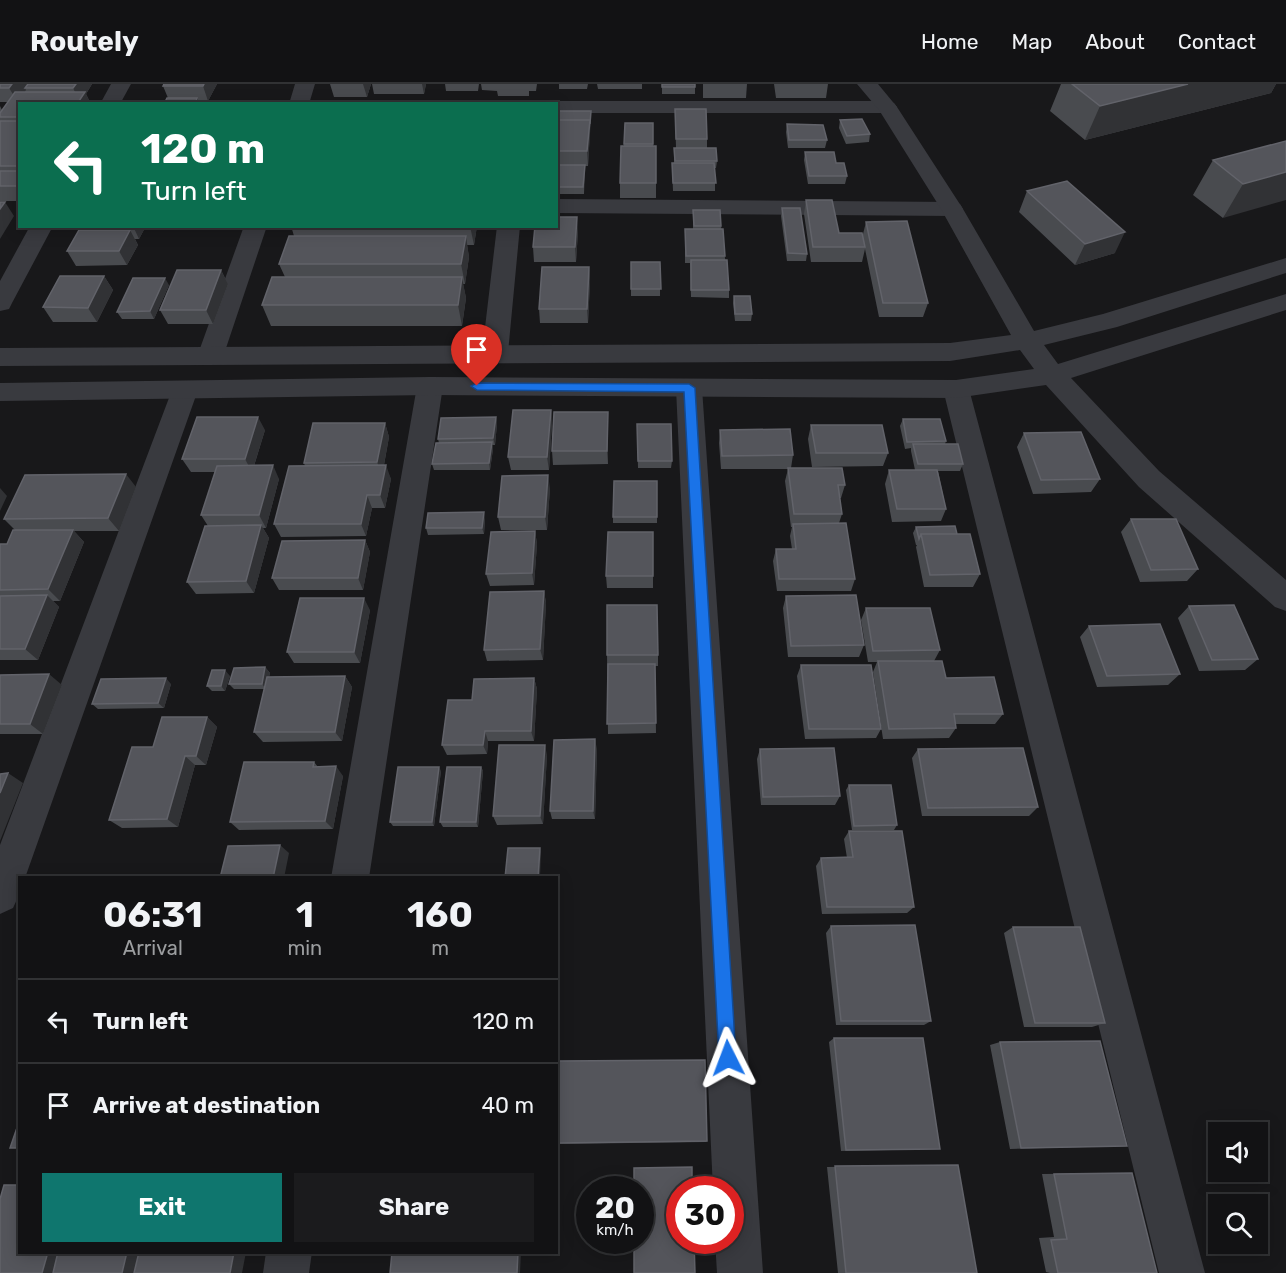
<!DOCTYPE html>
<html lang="en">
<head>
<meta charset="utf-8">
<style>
  body { margin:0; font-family:Rubik,sans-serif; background:#1b1b1d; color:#f1f3f6; height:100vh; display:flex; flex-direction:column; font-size:22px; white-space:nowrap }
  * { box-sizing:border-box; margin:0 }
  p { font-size:20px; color:#9c9ea0 }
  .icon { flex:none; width:33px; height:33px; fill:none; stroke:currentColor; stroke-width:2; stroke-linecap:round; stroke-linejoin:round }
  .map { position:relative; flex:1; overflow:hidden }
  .panel { position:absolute; left:18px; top:792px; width:540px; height:378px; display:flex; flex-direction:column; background:#121214; border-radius:0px; box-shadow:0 3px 15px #0003,0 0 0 2px #313234 }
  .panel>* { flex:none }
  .guide { position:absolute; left:18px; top:18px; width:540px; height:126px; border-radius:0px; box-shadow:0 3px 15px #0003,0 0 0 2px #313234; background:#0b6e4f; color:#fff; overflow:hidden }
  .tools { position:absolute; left:1208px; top:1038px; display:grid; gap:12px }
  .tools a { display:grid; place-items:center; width:60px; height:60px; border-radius:0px; background:#121214; box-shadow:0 3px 15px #0003,0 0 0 2px #313234; font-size:30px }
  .speed { position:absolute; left:576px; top:1092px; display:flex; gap:12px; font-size:30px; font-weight:700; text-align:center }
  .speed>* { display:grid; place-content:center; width:78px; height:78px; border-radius:50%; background:#121214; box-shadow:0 3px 15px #0003,0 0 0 2px #313234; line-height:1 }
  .speed small { font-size:15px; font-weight:400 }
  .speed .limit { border:9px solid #d22; background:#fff; color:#111 }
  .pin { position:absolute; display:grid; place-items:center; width:51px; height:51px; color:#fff; margin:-62px -26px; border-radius:50% 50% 50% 0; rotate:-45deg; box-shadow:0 0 6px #0007 }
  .pin .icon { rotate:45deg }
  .me { position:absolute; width:66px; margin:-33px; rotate:357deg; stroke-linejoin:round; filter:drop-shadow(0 0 4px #0008) }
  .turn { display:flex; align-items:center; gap:21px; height:126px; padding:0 24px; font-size:27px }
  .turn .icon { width:78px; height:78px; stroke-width:2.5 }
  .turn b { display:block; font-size:42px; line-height:51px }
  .eta { display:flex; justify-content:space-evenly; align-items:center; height:102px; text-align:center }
  .eta b { font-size:36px; font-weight:700; line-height:42px }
  .cta { display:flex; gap:12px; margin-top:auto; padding:12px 24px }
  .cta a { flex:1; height:69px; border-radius:0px; background:#0f766e; color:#fff; font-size:24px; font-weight:700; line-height:69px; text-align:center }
  .cta a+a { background:#1b1b1d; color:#f1f3f6 }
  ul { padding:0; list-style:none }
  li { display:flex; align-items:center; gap:18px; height:84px; padding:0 24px; border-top:2px solid #313234 }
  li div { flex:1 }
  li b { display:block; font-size:22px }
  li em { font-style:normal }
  header { display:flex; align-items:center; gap:36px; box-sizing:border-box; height:84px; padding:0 30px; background:#121214; border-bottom:2px solid #313234 }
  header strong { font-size:28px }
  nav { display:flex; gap:33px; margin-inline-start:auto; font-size:21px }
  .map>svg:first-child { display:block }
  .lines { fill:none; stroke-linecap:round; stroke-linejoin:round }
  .minor { fill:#393a3f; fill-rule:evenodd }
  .tertiary { fill:#393a3f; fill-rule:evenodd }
  .wall { fill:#494b4f }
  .shaded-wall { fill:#313235 }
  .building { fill:#54555b; stroke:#62636a; stroke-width:1.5 }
  .route { fill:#1a73e8; stroke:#114b97; stroke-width:1.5 }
</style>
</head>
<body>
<header>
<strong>Routely</strong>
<nav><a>Home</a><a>Map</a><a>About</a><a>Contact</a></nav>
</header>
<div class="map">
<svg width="1286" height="1189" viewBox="0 0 1286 1189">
  <rect width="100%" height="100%" fill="#18181a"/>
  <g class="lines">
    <!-- minor -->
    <path class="minor" d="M111,0H131L120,20H100Z
      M295,0H315L309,20H289Z
      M556,17H887L894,19L897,23L894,27L887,29H556V20H548Z
      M556,115L952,118L960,120L963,125L960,130L952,132L556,129Z
      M30,142H53L12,219L9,225L0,227V197Z
      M244,142H267L224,270L220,276L211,279L202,276L198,270Z
      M497,142H520L508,269L504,275L495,278L486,275L482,269Z
      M430,293L439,295L443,302L369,794H331L417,302L421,295Z
      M689,295L698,297L702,304L763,1189H717L715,1156H730V1106H713L676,304L680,297Z
      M956,296L965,298L969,305L1205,1189H1159L943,305L947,298Z
      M185,297L194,299L198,306L25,794H20V809L13,824L0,830V761L172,306L176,299Z
      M266,1168H312L309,1189H263Z"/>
    <!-- tertiary -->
    <path class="tertiary" d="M857,0H878L897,23L963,125L1034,247L1103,230L1286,174V189L1117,243L1044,261L1058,280L1286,210V226L1071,294L1159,387L1286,496V527L1275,523L1139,403L1046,301L956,314L430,311L0,317V299L430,293L956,296L1034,285L1020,266L950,277L0,282V264L950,259L1011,251L941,125L879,26Z"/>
  </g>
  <!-- wall -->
  <path class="wall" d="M0,0H92L86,10L91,20H20V117H0V22L2,26L8,18H0Z
    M217,0L208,17H199L200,20H164L168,14L163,2Z
    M330,0H371L367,13H334Z
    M372,0H426L424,10H374Z
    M445,0H479L478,7H446Z
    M481,0H537L536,7H529V12H498L497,7L482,6Z
    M559,0H588L587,5H559Z
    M597,0H642V5H598Z
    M662,0H695V10H662Z
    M703,0H747L746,14H703Z
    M774,0H828L826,14H776Z
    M1061,0H1276L1271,9L1085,56L1050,27Z
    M675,25L707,55V64L717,77L716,84H715V107H673L672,79H674V64H676Z
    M591,27L588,82H585L584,110H556V36Z
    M840,36L870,50L869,58L846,60L839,44Z
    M625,39H653V62H656V114H620V99L624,62Z
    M787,40L827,56L825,64H788L786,48Z
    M1286,57L1223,134L1193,111L1213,76Z
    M805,68L836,79L847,92L845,100H808L804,76Z
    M1027,107L1115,169L1075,181L1019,128Z
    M806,116L839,149L863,150L866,138L928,219L923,233H879L865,165L862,178H811L804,130Z
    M782,124L807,170L806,177H787L781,132Z
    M693,126L721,142L729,206V214L691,213L690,179H685V145H693Z
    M86,142H146L139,155H135L138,161L127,181L76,182L67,167L88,146Z
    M291,142H477L474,161H467L469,173L465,200H463L466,214L462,242H271L262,221L285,193L279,180L294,152Z
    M578,147L576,178H534L533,163Z
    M631,178H660V212H631Z
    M589,183L590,197L588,239H540L539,225Z
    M221,186L228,200L213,240H168L160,226Z
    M104,192L113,206L97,238H53L43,223Z
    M169,201L154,235H122L117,228Z
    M734,212L752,230L751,237H735L733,219Z
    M551,326L552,339L549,386H511L508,373Z
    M496,333L497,340L495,361H492L493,365L490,386H434L432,380L439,359L438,355Z
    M903,335L946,357L945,360L963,380L960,387H938L946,425L941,437L892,438L885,400L889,386H915L911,367V364L905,365L900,342Z
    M385,339L389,353L384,381L391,395L385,424H372L366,452L281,453L274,440L305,382L304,379Z
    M637,340L672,377L671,384H638Z
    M608,341V380L553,381L552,367Z
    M811,341L888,369L883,382L812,383L808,355Z
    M265,346L254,382L279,395L266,444H263L269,454L254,509L196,510L187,498L208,442L201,431L215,388H191L182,375Z
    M720,346L793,371L791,384L845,401L841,414H840L842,430L839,439L855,495L851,507H777L773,477L776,465H792L790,452L792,443H791L785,397L788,385H721L719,359Z
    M1024,349L1100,395L1091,408L1033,410L1017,363Z
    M657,397V439H613V433Z
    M136,403L119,447H74L84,458L60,517H53L59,523L38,576H0V460H7L15,446L4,435Z
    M550,404L547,446H501L498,433Z
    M485,435L484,450L428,451L426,444Z
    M1131,435L1198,485L1187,497L1140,498L1121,448Z
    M916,443L957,450L980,490L973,503H924L916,463L917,461H916L913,449Z
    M535,447L537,460L534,501L490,502L486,490Z
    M653,448V504H607L606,492Z
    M365,456L370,468L363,506H279L272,494Z
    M544,507L546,519L543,576L487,577L484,566Z
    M786,512L864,561L859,573H788L783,524Z
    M1189,522L1258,575L1245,586L1199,587L1178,534Z
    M866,524L940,566L934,577L946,594L1003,630L995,640H955L956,644L949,654L883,655L873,588L877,578H868L861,536Z
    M370,526L360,579H294L287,568Z
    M1089,542L1180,590L1168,601L1097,603L1080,553Z
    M607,571H658V582H655L656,649L608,650Z
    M801,581L881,645L876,654L805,655L797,592Z
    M265,583L270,589L269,593L345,592L352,603L342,657L263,658L254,648L264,605H234L229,600Z
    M0,591L62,601L43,650H0Z
    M230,592L225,607H212L207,602Z
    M534,594L537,605L534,657H488L487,670L447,671L442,661L472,616Z
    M171,600L164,624L98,625L92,620Z
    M207,633L217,643L206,681H195L178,743L122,744L109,736L153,663Z
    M597,665L595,735H552L550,727Z
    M760,665L840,712L835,721H761L757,675Z
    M918,665L1038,723L1029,732H922L912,674Z
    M547,671L543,740L497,741L493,732Z
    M314,678L318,683L343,692L333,745L239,746L230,738Z
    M481,683L483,687L478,743H443L440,738Z
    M441,687L434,742H393L390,738Z
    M849,701L897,741L894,746H852L846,706Z
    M849,747L914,823L907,829L822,830L816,782L821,774H847L844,755Z
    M831,842L931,937L924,941H836L826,849Z
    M1013,843L1105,939L1092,943H1024L1004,849Z
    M834,954L940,1065L841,1067L829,958Z
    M1000,958L1127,1062L1010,1065L990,961Z
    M556,977L707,1057L706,1058L556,1060Z
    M958,1081L977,1189H838L827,1083Z
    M1132,1089L1157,1189H1050L1046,1188L1039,1154L1054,1153L1042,1090Z"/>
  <!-- shaded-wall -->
  <path class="shaded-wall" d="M12,0H30L25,4L26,6L18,18L9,4Z
    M76,0H92L86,10L91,20H77L79,16L73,4Z
    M204,0H217L208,17L203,2Z
    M363,0H371L367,13Z
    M422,0H426L424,10Z
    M1188,0H1276L1271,9L1085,56L1100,22Z
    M197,14L200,20H195Z
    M591,27V34L588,82L587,67Z
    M1286,88V116L1223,134L1243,100Z
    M5,118L14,132L0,155V125Z
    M577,133L578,147L576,178L575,163Z
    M133,142H146L139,155Z
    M470,142H477L474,161Z
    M130,146L138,161L127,181L119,167Z
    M1125,148L1115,169L1075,181L1085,160Z
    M466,152L469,173L465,200L461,180Z
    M589,183L590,197L588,239L587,225Z
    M221,186L228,200L213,240L206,226Z
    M104,192L113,206L97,238L88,224Z
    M462,193L466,214L462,242L458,221Z
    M165,194L169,201L154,235L150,227Z
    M551,326L552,339L549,386L547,373Z
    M608,328V380L607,367Z
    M258,333L265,346L252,388L245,375Z
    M496,333L497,340L495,361L493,354Z
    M385,339L389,353L382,391L377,378Z
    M492,358L493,365L490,386L489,379Z
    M273,381L279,395L266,444L259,431Z
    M386,381L391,395L385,424L380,411Z
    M126,390L136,403L119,447L108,434Z
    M548,391L550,404L547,446L545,433Z
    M0,404L7,412L0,427Z
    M367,411L372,424L366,452L361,440Z
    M484,428L485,435L484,450L482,444Z
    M261,441L269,454L254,509L246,497Z
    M73,446L84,458L60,517L48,505Z
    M535,447L537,460L534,501L532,489Z
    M365,456L370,468L363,506L358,494Z
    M544,507L546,519L543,576L540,565Z
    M47,511L59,523L38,576L25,565Z
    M364,514L370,526L360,579L354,568Z
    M265,583L270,589L266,605L262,600Z
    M225,586L230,592L225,607L221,602Z
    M49,590L62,601L43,650L30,640Z
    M345,592L352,603L342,657L335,648Z
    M166,594L171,600L164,624L158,619Z
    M534,594L537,605L534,657L531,647Z
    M207,633L217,643L206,681L196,672Z
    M485,647L488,657L487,670L483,661Z
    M595,655L597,665L595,735L593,727Z
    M545,661L547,671L543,740L540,732Z
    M185,672L195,681L178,743L167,735Z
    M336,682L343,692L333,745L325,737Z
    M439,683L441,687L434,742L432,738Z
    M481,683L483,687L478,743L476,738Z
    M8,689L23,699L0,757V709Z
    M280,761L289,769L284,794H273Z
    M540,764L541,768L540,794H538Z
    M48,1168H65L60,1189H42Z
    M127,1168H142L137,1189H122Z
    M234,1168H246L242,1189H230Z
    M518,1168H521L520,1189H517Z"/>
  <!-- building -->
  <path class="building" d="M0,0H12L9,4H0Z
    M28,0H76L73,4H25Z
    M164,0H204L203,2H163Z
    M662,0H695V3H662Z
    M1072,0H1188L1100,22Z
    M15,8H85L77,20H20V33H0V29Z
    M167,14H197L195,20H164Z
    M233,17H264L263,20H232Z
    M675,25H706L707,55H676Z
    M558,27H591L590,40V36H557Z
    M862,35L870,50L847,52L840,36Z
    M556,36H590L587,67H556Z
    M0,37H20V82H0Z
    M625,39H653V60H624Z
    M787,40L823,41L827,56H789Z
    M1286,57V88L1243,100L1213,76Z
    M621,62H656V99H620Z
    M674,64H716L717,77H675Z
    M805,68H834L836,79H844L847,92H809Z
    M672,79H714L716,99H673Z
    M556,81H585L583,103H556Z
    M0,87H20V102H0Z
    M1067,97L1125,148L1085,160L1027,107Z
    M806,116H832L839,149H862L865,163H813Z
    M0,118H5L0,125Z
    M782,124H800L807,170L788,169Z
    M693,126H720L721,142H694Z
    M556,133H577L575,163H533L535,142H556Z
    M907,137L928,219H883L866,138Z
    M685,145H723L725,172H686Z
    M79,146H130L119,167H67Z
    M289,152H466L461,180H279Z
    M691,176H727L729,206H691Z
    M631,178H660L661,205H631Z
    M542,183H589L587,225H539Z
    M177,186H221L206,226H160Z
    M60,192H104L88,224L43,223Z
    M272,193H462L458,221H262Z
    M133,194H165L150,227L117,228Z
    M734,212H750L752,230H735Z
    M513,326H551L547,373H508Z
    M554,328H608L607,367H552Z
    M197,333H258L245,375H182Z
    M496,333L493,354L438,355L441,334Z
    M903,335H940L946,357L907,358Z
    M313,339H385L377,378L304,379Z
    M637,340H671L672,377H638Z
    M811,341H882L888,369H816Z
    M790,345L793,371L722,372L720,346Z
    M1081,348L1100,395L1041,396L1024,349Z
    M492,358L489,379L432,380L436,359Z
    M913,360H958L963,380H918Z
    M273,381L259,431H201L217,382Z
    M386,381L380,411H367L361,440H274L289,382Z
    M788,384H842L845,401H838L842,430H794Z
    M889,386H937L946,425H897Z
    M126,390L108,434L4,435L25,391Z
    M548,391L545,433H498L502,392Z
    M614,397H657V433H613Z
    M484,428L482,444H426L428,429Z
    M1131,435H1176L1198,485L1151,486Z
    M846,439L855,495H779L776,465H796L793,440Z
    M261,441L246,497L187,498L205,442Z
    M955,442L957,450H921L919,455L916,443Z
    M13,446H73L48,505L0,506V460H7Z
    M535,447L532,489L486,490L491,448Z
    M608,448H653V492H606Z
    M921,450H970L980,490L930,491Z
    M365,456L358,494H272L282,457Z
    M544,507L540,565L484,566L490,508Z
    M47,511L25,565H0V512Z
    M856,511L864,561L791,562L786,512Z
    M300,514H364L354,568H287Z
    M607,521H657L658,571H607Z
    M1234,521L1258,575L1212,576L1189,522Z
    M866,524H930L940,566L873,567Z
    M1160,540L1180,590L1107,592L1089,542Z
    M878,577H942L946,594L994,593L1003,630H954L956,644L889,645Z
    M608,580H655L656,639L607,640Z
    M801,581H871L881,645H809Z
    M265,583L262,600H229L234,584Z
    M212,586H225L221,602H207Z
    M49,590L30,640H0V591Z
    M345,592L335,648H254L267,593Z
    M166,594L158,619L92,620L101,595Z
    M534,594L531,647H485L483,661H442L448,616H472L474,595Z
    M162,633H207L196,672H185L167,735L109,736L132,663H153Z
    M595,655L593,727H550L554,656Z
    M499,661H545L540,732H493Z
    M834,664L840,712L763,713L760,665Z
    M1023,664L1038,723L928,724L918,665Z
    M244,678H314L313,683L336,682L325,737L230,738Z
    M398,683H439L432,738H390Z
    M447,683H481L476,738H440Z
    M8,689L0,709V690Z
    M849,701H891L897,741L854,742Z
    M849,747H902L914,823H827L821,774L853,773Z
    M280,761L273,794H220L228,762Z
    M508,764H540L538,794H505Z
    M915,841L931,937H841L831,842Z
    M1013,843H1080L1105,939H1035Z
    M834,954H923L940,1065L846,1066Z
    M1100,957L1127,1062L1021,1064L1000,958Z
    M705,976L707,1057L556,1059V977Z
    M20,1035V1064H10Z
    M958,1081L977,1189H846L835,1082Z
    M692,1083V1106H680V1156H694L695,1189H634V1156H640V1106H634V1084Z
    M1132,1089L1157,1189H1058L1051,1156L1067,1155L1054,1090Z
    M4,1101H20V1168H48L42,1189H0V1115Z
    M58,1168H127L122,1189H53Z
    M139,1168H234L230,1189H134Z
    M392,1168H518L517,1189H390Z"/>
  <!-- route -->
  <path class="route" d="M477,299L689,300L695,304L736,974L734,980L728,982L722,980L719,974L684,308L477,306L471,302Z"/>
</svg>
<div class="tools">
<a><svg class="icon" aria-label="sound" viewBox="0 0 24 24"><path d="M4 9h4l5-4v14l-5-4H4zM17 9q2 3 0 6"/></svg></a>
<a><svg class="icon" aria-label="search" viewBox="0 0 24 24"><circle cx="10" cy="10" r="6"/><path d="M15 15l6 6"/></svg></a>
</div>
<div class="speed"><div>20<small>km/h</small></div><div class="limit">30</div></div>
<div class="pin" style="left:477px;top:302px;background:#d93025"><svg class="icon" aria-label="arrive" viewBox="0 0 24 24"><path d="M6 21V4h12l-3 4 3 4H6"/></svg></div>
<svg class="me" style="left:728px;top:974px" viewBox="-20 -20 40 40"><path d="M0-17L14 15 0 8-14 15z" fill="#1a73e8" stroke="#fff" stroke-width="4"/></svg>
<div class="guide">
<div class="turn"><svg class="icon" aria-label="left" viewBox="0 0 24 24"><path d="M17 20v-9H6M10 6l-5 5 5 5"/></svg><div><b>120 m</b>Turn left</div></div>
</div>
<section class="panel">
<div class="eta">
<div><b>06:31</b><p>Arrival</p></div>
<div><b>1</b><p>min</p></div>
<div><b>160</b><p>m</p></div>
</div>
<ul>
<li><svg class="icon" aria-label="left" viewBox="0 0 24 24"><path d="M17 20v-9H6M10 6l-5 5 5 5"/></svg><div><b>Turn left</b></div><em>120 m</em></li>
<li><svg class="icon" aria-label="arrive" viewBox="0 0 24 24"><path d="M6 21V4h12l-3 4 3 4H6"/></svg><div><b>Arrive at destination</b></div><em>40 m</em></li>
</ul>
<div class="cta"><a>Exit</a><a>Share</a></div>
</section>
</div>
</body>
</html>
